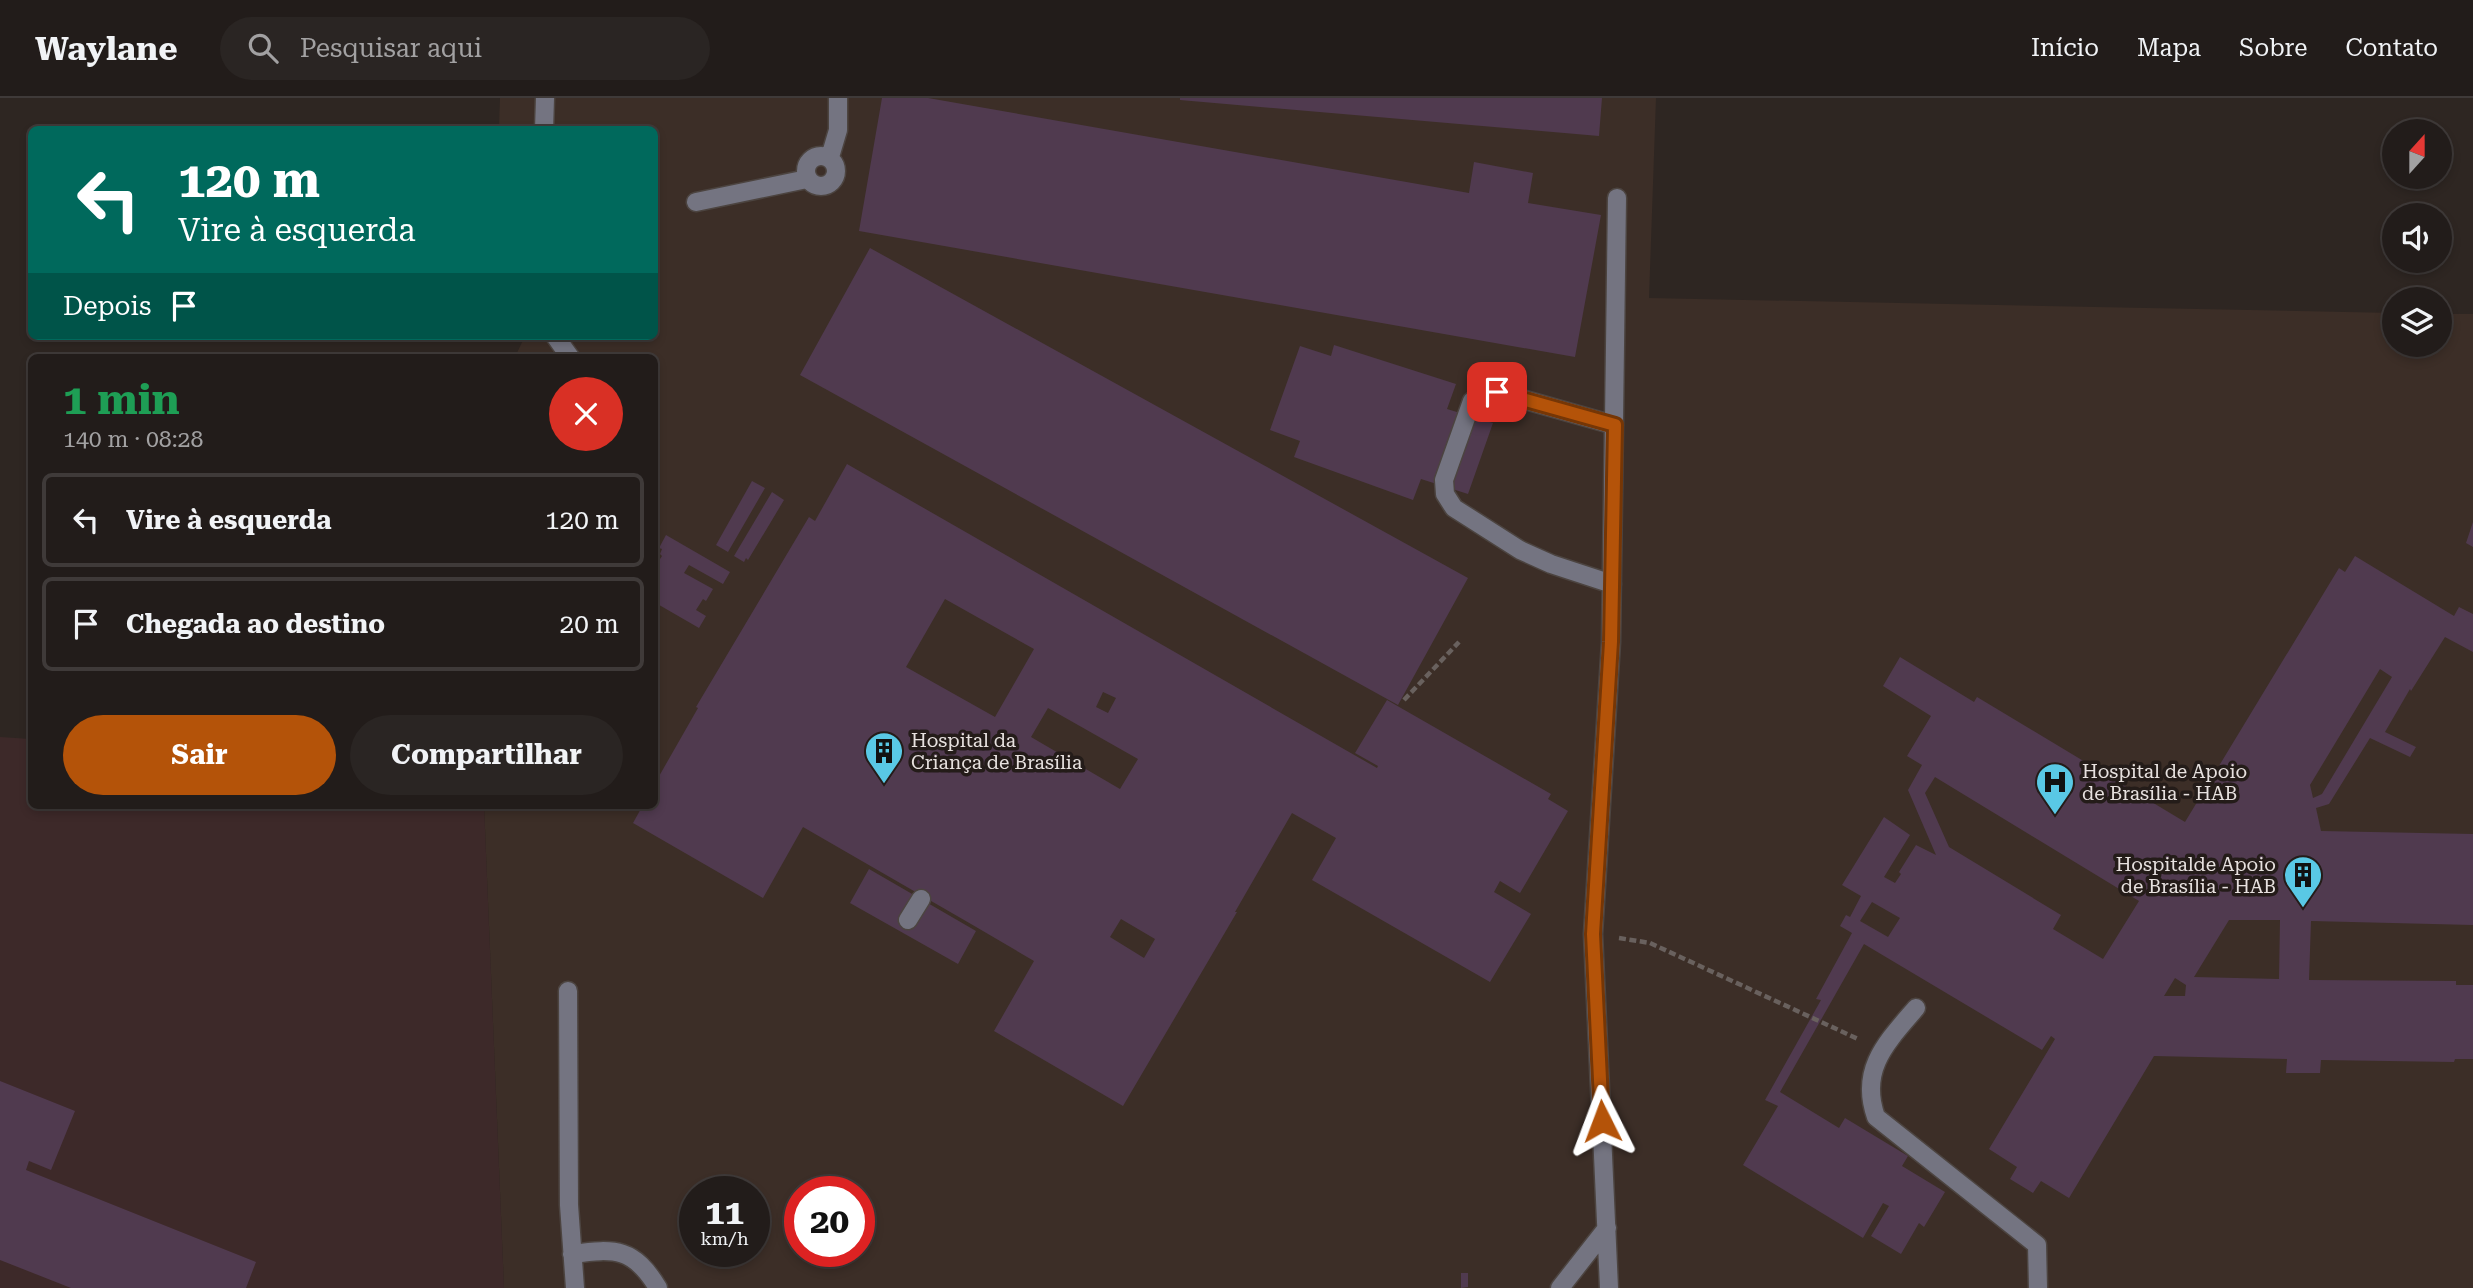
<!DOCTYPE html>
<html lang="pt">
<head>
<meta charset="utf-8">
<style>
  body { margin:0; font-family:"Roboto Serif",serif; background:#2a2523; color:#f1f3f6; height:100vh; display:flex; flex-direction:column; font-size:26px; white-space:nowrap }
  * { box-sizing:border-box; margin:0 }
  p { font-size:23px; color:#a2a1a2 }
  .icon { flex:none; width:38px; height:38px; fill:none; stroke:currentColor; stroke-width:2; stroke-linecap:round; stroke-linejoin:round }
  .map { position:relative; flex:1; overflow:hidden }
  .panel { position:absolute; left:28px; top:256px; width:630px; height:455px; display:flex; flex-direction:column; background:#221c1a; border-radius:10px; box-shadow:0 4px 10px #0003,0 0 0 2px #3f3a39 }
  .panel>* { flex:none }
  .guide { position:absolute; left:28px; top:28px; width:630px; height:214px; border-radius:10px; box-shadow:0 4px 10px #0003,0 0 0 2px #3f3a39; background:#00695c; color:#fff; overflow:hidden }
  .needle { width:46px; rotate:21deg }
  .buttons { position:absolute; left:2382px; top:21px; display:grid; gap:14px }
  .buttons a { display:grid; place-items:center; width:70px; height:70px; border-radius:50%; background:#221c1a; box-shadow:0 4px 10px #0003,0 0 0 2px #3f3a39; font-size:35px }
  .speed { position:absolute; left:679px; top:1078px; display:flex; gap:14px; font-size:35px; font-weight:700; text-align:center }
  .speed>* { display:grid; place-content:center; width:91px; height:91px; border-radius:50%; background:#221c1a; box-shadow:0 4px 10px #0003,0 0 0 2px #3f3a39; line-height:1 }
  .speed small { font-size:18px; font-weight:400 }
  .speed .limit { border:10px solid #d22; background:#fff; color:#111 }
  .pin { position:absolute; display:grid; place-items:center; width:60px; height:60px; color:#fff; margin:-30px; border-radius:14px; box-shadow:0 4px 10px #0006 }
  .me { position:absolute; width:77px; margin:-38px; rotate:357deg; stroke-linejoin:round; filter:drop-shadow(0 0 5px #0008) }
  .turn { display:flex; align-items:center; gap:24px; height:147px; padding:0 35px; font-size:32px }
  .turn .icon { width:91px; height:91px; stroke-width:2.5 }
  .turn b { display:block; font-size:49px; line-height:60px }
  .then { display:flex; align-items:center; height:66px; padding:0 35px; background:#0003; gap:14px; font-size:26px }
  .round { display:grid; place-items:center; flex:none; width:74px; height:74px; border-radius:37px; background:#2a2523 }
  .summary { display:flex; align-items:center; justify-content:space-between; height:119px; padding:0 35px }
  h1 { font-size:42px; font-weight:700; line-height:52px; color:#1e9e55 }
  .button { display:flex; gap:14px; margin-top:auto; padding:14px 35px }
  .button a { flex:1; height:80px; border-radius:42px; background:#b45309; color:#fff; font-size:28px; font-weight:700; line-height:80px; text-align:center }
  .button a+a { background:#2a2523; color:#f1f3f6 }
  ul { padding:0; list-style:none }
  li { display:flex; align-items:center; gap:21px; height:94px; margin:0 14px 10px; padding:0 21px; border:4px solid #3f3a39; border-radius:10px }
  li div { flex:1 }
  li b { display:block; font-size:26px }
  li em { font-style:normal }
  header { display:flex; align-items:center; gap:42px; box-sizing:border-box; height:98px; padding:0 35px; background:#221c1a; border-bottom:2px solid #3f3a39 }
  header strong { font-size:33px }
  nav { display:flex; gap:38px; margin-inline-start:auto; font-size:24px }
  .search { width:490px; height:63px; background:#2a2523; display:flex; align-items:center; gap:18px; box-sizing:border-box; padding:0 24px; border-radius:38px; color:#a2a1a2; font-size:26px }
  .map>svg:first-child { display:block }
  .built { fill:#3c2e27; fill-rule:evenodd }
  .industrial { fill:#3d2929 }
  .building { fill:#503a4f; fill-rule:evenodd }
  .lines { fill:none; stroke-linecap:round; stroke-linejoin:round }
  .minor-casing { stroke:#4c4440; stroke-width:21 }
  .path { stroke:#69615e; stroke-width:4.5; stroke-dasharray:7 3.5; stroke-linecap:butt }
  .minor { stroke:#747481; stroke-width:18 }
  .route-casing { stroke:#753606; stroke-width:18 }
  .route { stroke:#b45309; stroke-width:12 }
  .labels { text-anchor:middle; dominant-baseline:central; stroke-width:7; stroke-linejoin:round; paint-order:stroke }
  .poi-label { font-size:19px; fill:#e7e1df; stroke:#241c19; text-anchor:start }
</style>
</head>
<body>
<header>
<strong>Waylane</strong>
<div class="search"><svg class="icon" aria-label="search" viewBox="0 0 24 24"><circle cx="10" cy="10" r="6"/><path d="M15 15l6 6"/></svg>Pesquisar aqui</div>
<nav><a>Início</a><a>Mapa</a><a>Sobre</a><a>Contato</a></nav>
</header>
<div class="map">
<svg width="2473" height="1190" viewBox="0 0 2473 1190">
  <rect width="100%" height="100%" fill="#2e2622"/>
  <!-- built -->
  <path class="built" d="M500,0H1656L1649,200L2394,215V247H2440V216H2473V1190H504L484,707H654V259H515L525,238H654V32L499,31ZM695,1094H754V1153H695ZM800,1094H859V1153H800Z"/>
  <!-- industrial -->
  <path class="industrial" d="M0,639L31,641L32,707H484L504,1190H0Z"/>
  <!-- building -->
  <path class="building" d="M882,0H928L1469,95L1474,64L1533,75L1528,105L1601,117L1575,259L859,133Z
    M1180,0H1602L1599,38L1180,2Z
    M870,150L1468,480L1398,607L800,277Z
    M1334,247L1456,286L1447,311L1493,325L1468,396L1421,381L1413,402L1294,359L1300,343L1270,332L1300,248L1331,258Z
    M847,366L1377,670L1378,668L1355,655L1387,602L1551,696L1548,701L1568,713L1520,795L1500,783L1494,794L1531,816L1490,884L1312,782L1336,740L1292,715L1235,814H1237L1123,1008L994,933L1034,863L971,826L803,729L763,800L633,725L643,707H654V687L698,610L696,609L809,419L815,423ZM945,501L1034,551L995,619L906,569ZM1103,594L1116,600L1108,615L1096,609ZM1048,610L1138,661L1120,691L1031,639ZM1121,821L1155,841L1144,860L1110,839Z
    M752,383L765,390L728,454L716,447Z
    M772,394L784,402L748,462L746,460L744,464L734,458Z
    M2473,424V449L2466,445Z
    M666,437L730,474L723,486L689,467L684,475L713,491L706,503L703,501L696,512L706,518L699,530L654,504V459L660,461L662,458L660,456L662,451L659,450Z
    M2355,458L2454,518L2459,509L2473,516V554L2445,539L2411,593L2410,591L2385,634L2416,649L2410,659L2370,640L2329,706L2316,710L2321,733L2473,736V827L2311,823L2309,882L2456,883V887H2473V961H2455L2454,964L2321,962L2320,975H2286L2287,961L2154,958L2069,1100L2041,1083L2033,1095L2010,1081L2017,1069L1989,1051L2055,941L2051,938L2042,952L1864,846L1780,994L1839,1030L1845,1020L1908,1058L1902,1068L1945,1094L1924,1129L1919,1125L1901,1156L1871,1138L1889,1108L1883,1105L1863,1140L1743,1067L1778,1008L1765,1002L1821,902L1816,901L1852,835L1840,828L1846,817L1850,819L1861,798L1842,787L1884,719L1910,737L1884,779L1895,785L1901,776L1899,774L1916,747L1936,757L1908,692L1922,667L1907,658L1931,618L1883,588L1900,559L1974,604L1977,599L2185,724L2339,470L2345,474ZM2380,571L2392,579L2322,696L2313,700L2310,687ZM1935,679L2139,803L2103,861L2053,831L2061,817L1949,749L1925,695ZM1872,804L1900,820L1888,839L1860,823ZM2229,822H2280L2279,881L2194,879ZM2175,880L2186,887L2185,898H2164Z
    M869,771L976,833L958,866L850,805Z
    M0,983L75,1013L51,1072L29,1063L26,1072L256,1164L246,1190H71L0,1162Z
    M1461,1175H1468V1189L1461,1190Z"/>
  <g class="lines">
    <defs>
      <path id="minor" d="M544,32L545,0
        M806 73a15 15 0 1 1 30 0a15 15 0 1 1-30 0Z
        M830,59L838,32V0
        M696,104L807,81
        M555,238L570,259
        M1612,486L1551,466L1520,452L1454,410L1445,396L1444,382L1472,303L1483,296L1497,294L1614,327
        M908,822L921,801
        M568,893L569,1107L575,1190
        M1916,910C1887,944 1859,971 1876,1019L2037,1147L2038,1190
        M572,1156C616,1150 634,1150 658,1190
        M1560,1190L1607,1130
        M1609,1190L1593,836L1611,544L1617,100"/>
    </defs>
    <!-- minor casing -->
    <use href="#minor" class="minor-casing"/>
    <!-- path -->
    <path class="path" d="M1404,602L1459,544
      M1619,840L1650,845L1858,941"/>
    <!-- minor -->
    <use href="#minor" class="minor"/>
  </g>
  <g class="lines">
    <defs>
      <path id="route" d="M1497,294L1615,327L1611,544L1593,836L1602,1023"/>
    </defs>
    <!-- route casing -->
    <use href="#route" class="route-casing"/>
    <!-- route -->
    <use href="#route" class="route"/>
  </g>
  <!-- icons -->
  <defs>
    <symbol id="building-pin" viewBox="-11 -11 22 30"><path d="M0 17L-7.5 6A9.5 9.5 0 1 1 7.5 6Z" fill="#59c8e5" stroke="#241c19"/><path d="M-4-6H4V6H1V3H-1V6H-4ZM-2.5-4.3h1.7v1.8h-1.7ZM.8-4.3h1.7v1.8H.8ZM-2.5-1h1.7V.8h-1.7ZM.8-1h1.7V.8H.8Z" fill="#111"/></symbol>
    <symbol id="hospital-pin" viewBox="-11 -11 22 30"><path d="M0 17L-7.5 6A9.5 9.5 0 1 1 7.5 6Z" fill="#59c8e5" stroke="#241c19"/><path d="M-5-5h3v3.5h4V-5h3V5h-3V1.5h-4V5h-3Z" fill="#111"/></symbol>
  </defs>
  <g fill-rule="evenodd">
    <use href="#building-pin" x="862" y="631" width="44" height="60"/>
    <use href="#hospital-pin" x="2033" y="662" width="44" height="60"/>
    <use href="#building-pin" x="2281" y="755" width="44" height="60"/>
  </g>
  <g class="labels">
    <!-- poi labels -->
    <g class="poi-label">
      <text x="911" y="642">Hospital da<tspan x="911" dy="22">Criança de Brasília</tspan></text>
      <text x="2082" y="673">Hospital de Apoio<tspan x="2082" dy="22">de Brasília - HAB</tspan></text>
      <text x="2276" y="766" text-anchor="end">Hospitalde Apoio<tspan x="2276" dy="22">de Brasília - HAB</tspan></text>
    </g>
  </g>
</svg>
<div class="buttons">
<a><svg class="needle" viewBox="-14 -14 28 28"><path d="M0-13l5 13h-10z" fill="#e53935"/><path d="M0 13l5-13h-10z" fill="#a2a1a2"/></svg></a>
<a><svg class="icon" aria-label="sound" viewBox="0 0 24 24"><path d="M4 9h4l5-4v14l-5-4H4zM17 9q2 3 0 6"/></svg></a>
<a><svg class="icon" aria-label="layers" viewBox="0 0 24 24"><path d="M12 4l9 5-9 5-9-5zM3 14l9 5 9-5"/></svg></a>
</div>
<div class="speed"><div>11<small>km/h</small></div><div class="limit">20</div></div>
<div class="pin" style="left:1497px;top:294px;background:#d93025"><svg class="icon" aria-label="arrive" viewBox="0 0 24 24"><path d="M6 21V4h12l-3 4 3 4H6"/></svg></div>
<svg class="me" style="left:1602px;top:1023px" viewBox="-20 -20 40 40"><path d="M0-17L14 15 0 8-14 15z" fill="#b45309" stroke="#fff" stroke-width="4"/></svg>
<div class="guide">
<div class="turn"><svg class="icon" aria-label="left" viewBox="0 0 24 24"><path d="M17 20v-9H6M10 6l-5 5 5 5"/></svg><div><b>120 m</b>Vire à esquerda</div></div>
<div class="then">Depois<svg class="icon" aria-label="arrive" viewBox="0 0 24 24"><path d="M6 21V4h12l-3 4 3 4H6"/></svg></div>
</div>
<section class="panel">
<div class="summary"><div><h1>1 min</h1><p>140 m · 08:28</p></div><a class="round" style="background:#d93025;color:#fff"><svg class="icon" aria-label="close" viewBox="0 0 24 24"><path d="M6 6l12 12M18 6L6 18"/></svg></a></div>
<ul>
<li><svg class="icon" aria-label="left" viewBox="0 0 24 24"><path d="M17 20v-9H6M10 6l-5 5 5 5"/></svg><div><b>Vire à esquerda</b></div><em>120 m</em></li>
<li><svg class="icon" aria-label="arrive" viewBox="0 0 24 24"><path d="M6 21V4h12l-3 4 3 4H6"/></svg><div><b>Chegada ao destino</b></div><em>20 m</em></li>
</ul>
<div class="button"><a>Sair</a><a>Compartilhar</a></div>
</section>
</div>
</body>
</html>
